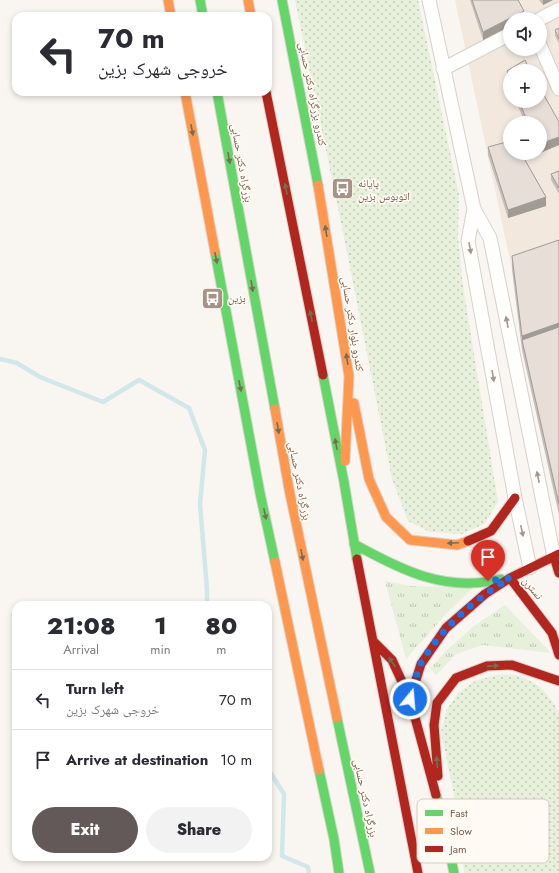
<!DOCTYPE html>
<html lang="en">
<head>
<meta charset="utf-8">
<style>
  body { margin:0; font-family:Jost,"Noto Naskh Arabic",sans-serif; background:#f2f2f3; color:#2b2b33; height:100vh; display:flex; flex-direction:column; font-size:15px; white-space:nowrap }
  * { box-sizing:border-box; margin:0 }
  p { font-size:13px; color:#7c7c81 }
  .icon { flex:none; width:22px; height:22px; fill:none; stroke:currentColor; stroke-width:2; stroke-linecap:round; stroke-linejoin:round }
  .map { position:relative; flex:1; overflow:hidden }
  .drawer { position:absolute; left:12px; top:601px; width:260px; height:260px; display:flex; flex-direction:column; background:#fff; border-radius:12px; box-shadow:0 2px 6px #0003 }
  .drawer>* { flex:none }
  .guide { position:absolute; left:12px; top:12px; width:260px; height:84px; border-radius:12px; box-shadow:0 2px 6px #0003; background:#fff; color:#2b2b33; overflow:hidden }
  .tools { position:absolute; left:503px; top:12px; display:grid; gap:8px }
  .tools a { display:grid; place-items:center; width:44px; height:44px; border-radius:50%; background:#fff; box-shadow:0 2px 6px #0003; font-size:20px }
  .pin { position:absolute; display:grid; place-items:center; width:34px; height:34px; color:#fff; margin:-41px -17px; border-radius:50% 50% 50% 0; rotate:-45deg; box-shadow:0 0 4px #0007 }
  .pin .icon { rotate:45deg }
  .me { position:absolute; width:44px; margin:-22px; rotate:17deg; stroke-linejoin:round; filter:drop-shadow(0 0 3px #0008) }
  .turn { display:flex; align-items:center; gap:14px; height:84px; padding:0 20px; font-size:18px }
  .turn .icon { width:52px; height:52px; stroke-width:2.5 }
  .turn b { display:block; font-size:28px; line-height:34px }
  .eta { display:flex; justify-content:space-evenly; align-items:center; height:68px; text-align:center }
  .eta b { font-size:24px; font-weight:800; line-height:28px }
  .cta { display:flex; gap:8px; margin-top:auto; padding:8px 20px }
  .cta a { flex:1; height:46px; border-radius:24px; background:#625958; color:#fff; font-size:16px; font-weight:800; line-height:46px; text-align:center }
  .cta a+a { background:#f2f2f3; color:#2b2b33 }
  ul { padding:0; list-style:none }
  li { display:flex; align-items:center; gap:12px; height:60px; padding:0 20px; border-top:1px solid #e1e1e2 }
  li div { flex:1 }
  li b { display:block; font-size:15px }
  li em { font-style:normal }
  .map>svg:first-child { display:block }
  .residential { fill:#f2e8de; fill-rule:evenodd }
  .grass { fill:url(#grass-tufts) }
  .park { fill:url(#park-dots) }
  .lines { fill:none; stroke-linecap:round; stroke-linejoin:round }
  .stream { stroke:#d0e8ea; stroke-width:4.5 }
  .street-casing { stroke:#d7d1cb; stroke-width:15 }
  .fast-casing { stroke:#d9d2cb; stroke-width:11 }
  .slow-casing { stroke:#d9d2cb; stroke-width:11 }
  .jam-casing { stroke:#d9d2cb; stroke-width:11 }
  .street { stroke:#fefefd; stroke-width:13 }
  .fast { stroke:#63d668; stroke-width:9 }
  .slow { stroke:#ff974d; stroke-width:9 }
  .jam { stroke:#b3261e; stroke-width:9 }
  .wall { fill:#c6bfb9 }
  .shaded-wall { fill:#a19b96 }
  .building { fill:#e6ded7; stroke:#a19b96 }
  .oneway { fill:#776e51 }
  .oneway2 { fill:#a8958b }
  .route { stroke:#1a73e8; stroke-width:7; stroke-dasharray:0 12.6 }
  .labels { text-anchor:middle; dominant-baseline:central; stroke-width:3.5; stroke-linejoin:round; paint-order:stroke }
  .street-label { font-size:11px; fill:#7a5c4d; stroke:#fffaf3 }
  .poi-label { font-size:11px; fill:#7a5c4d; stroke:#fffaf3; text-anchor:start }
  .key { fill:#fffaf3; stroke:#d7cbc1; stroke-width:1 }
  .key-label { font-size:11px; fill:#7a5c4d }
</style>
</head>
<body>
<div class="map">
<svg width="559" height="873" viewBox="0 0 559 873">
  <defs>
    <pattern id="grass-tufts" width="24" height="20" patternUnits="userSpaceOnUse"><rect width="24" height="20" fill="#e7f0db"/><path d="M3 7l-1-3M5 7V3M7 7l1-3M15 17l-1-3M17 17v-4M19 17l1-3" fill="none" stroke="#c0c6b4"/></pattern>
    <pattern id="park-dots" width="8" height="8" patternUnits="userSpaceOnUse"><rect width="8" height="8" fill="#e7f0db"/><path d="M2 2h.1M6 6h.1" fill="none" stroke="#c0c6b4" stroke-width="1.8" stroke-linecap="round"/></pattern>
  </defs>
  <rect width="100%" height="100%" fill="#f9f5f0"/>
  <!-- residential -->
  <path class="residential" d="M455,0H559V254L512,270ZM510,19H540V49H510ZM510,71H540V101H510ZM510,123H540V153H510Z"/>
  <!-- grass -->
  <path class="grass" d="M385,581L411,586L473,588L445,615L406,659Z
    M505,605L551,653L483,645L456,654L436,675L430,668L448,649L474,626Z"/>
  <!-- park -->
  <path class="park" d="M295,0H418L459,195L458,237L463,286L498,502L484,524L462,534L430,532L408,521L392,479L343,232Z
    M496,675C503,675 511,674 518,676C538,682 550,695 559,713V873H464L460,823L441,732L446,711L458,693L475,681Z"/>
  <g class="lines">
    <!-- stream -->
    <path class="stream" d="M0,359L17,363L40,377L103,402L139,380L189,408L205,450L200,504L207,589V605
      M268,769L284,794L282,856L308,867L309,873"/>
    <defs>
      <path id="street" d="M429,0L474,209L490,238L554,557
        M540,19L559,9
        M540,45L559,89
        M443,69L510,34
        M474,209L468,241L515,498L530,568"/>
      <path id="fast" d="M200,0L203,16
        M282,0L318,185
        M217,92L275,409
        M215,252L260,493L275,562
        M323,375L344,482L357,559
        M354,544C401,570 446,593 501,579
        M337,718L370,873
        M319,770L334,839L339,873
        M436,795L442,815L454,873"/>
      <path id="slow" d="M168,0L171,16
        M248,0L251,16
        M185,92L215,252
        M318,185L349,376L345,461
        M354,403L369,479L386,517L410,540L457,545L468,541
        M275,409L289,489L337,718
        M275,562L319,770"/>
      <path id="jam" d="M266,92L323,375
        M468,541L491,531L515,498
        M554,557L559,573
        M357,559L418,873
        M510,578L552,633L559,655
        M373,641L392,660L410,699L436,795
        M410,699L421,664L446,628L485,594L510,578L559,554
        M438,776L434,725L437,703L456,678L487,666L512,665L559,681"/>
    </defs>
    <!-- street casing -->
    <use href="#street" class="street-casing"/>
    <!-- fast casing -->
    <use href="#fast" class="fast-casing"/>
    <!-- slow casing -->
    <use href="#slow" class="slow-casing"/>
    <!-- jam casing -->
    <use href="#jam" class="jam-casing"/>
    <!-- street -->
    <use href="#street" class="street"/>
    <!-- fast -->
    <use href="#fast" class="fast"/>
    <!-- slow -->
    <use href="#slow" class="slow"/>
    <!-- jam -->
    <use href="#jam" class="jam"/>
  </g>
  <!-- wall -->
  <path class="wall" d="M470,0H518L524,19L483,40Z
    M539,0H553L543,5Z
    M559,28V44L555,35V30Z
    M507,71H510V86L507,79Z
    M516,101H540L559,122V145L540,153V123H525Z
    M488,147L546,206L508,218L488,155Z
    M559,171V194L551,180V174Z
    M559,240V515L522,350L512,270V256Z"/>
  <!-- shaded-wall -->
  <path class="shaded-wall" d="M543,0H553L543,5Z
    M524,11V19H510V26L483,40V32Z
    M559,137V145L540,153V144Z
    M546,197V206L508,218V210Z
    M559,323V338L522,340V350V336Z"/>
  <!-- building -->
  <path class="building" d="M472,0H518L524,11L483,32Z
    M559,28V39L555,30Z
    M525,60L530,71H510V78L507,71Z
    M540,88L559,122V137L540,144V123H528L519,101H540Z
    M510,141V153H521L546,197L508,210L488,147Z
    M559,171V188L551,174Z
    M559,240V323L522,336L512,256Z
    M559,327V504L522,340Z"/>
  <!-- one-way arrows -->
  <defs><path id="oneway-solid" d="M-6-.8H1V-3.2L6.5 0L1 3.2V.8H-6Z"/></defs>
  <g class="oneway">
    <use href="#oneway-solid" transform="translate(192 130) rotate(79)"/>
    <use href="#oneway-solid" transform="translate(229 158) rotate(80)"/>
    <use href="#oneway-solid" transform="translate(286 189) rotate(-101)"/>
    <use href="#oneway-solid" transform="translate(326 231) rotate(-99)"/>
    <use href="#oneway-solid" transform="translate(216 258) rotate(79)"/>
    <use href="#oneway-solid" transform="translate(252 286) rotate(80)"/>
    <use href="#oneway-solid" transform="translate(311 316) rotate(-101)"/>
    <use href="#oneway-solid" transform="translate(347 359) rotate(-99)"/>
    <use href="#oneway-solid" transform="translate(240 386) rotate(79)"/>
    <use href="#oneway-solid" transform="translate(278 428) rotate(80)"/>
    <use href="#oneway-solid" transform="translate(336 444) rotate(-101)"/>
    <use href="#oneway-solid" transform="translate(265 514) rotate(78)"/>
    <use href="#oneway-solid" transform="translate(453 543) rotate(178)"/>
    <use href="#oneway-solid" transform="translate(302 555) rotate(79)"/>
    <use href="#oneway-solid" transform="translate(392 662) rotate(-123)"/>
    <use href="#oneway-solid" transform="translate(493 666) rotate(-4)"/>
    <use href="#oneway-solid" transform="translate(437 762) rotate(-95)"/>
  </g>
  <g class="oneway2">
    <use href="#oneway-solid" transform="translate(470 248) rotate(80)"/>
    <use href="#oneway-solid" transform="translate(507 322) rotate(-101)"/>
    <use href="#oneway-solid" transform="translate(493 376) rotate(80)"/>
    <use href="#oneway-solid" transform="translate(538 477) rotate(-101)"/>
    <use href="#oneway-solid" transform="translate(522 531) rotate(78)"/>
  </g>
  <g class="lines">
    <!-- route -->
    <path class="route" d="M410,699C414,688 416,673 421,663C443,626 474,600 510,578L488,581"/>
  </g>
  <!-- icons -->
  <defs>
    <symbol id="bus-square" viewBox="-11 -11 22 22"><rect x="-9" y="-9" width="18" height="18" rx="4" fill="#a69286" stroke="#fffaf3"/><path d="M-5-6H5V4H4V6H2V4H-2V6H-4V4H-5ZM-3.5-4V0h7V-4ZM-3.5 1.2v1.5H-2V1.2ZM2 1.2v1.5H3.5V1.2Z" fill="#fff"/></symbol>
  </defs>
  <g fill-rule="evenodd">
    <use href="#bus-square" x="330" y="176" width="25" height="25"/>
    <use href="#bus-square" x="200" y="286" width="25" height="25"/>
  </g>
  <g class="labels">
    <!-- street labels -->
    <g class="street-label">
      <text transform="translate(313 94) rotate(79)">کندرو بزرگراه دکتر حسابی</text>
      <text transform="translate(242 163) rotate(80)">بزرگراه دکتر حسابی</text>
      <text transform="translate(353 324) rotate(81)">کندرو بلوار دکتر حسابی</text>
      <text transform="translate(300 481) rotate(79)">بزرگراه دکتر حسابی</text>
      <text transform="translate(533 588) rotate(51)">نسترن</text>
      <text transform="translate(366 798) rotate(78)">بزرگراه دکتر حسابی</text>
    </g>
    <!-- poi labels -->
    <g class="poi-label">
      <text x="358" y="183">پایانه<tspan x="358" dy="13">اتوبوس بزین</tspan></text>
      <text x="228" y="298">بزین</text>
    </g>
  </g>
  <!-- legend -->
  <rect x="417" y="799" width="132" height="64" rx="6" class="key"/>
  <rect x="425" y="810" width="18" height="6" fill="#63d668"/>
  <rect x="425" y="828" width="18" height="6" fill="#ff974d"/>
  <rect x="425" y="846" width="18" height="6" fill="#b3261e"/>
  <g class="key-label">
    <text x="450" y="817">Fast</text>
    <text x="450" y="835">Slow</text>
    <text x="450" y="853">Jam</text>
  </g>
</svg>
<div class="tools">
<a><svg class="icon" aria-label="sound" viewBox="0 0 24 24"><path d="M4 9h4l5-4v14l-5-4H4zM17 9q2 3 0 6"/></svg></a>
<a>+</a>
<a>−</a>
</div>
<div class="pin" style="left:488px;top:581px;background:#d93025"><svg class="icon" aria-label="arrive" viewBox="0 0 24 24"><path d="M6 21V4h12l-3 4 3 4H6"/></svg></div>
<svg class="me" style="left:410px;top:699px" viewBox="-20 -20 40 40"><circle r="17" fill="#1a73e8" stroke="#fff" stroke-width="3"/><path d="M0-11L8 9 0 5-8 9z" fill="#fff"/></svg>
<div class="guide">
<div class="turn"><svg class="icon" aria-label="left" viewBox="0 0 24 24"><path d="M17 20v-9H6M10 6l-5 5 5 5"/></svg><div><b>70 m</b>خروجی شهرک بزین</div></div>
</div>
<section class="drawer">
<div class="eta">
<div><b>21:08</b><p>Arrival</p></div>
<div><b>1</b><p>min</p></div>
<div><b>80</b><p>m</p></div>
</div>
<ul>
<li><svg class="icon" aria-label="left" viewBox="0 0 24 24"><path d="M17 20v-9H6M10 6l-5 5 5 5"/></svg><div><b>Turn left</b><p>خروجی شهرک بزین</p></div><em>70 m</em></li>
<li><svg class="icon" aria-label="arrive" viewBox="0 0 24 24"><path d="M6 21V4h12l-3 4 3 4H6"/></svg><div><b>Arrive at destination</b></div><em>10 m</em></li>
</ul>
<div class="cta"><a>Exit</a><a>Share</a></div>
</section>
</div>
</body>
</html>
